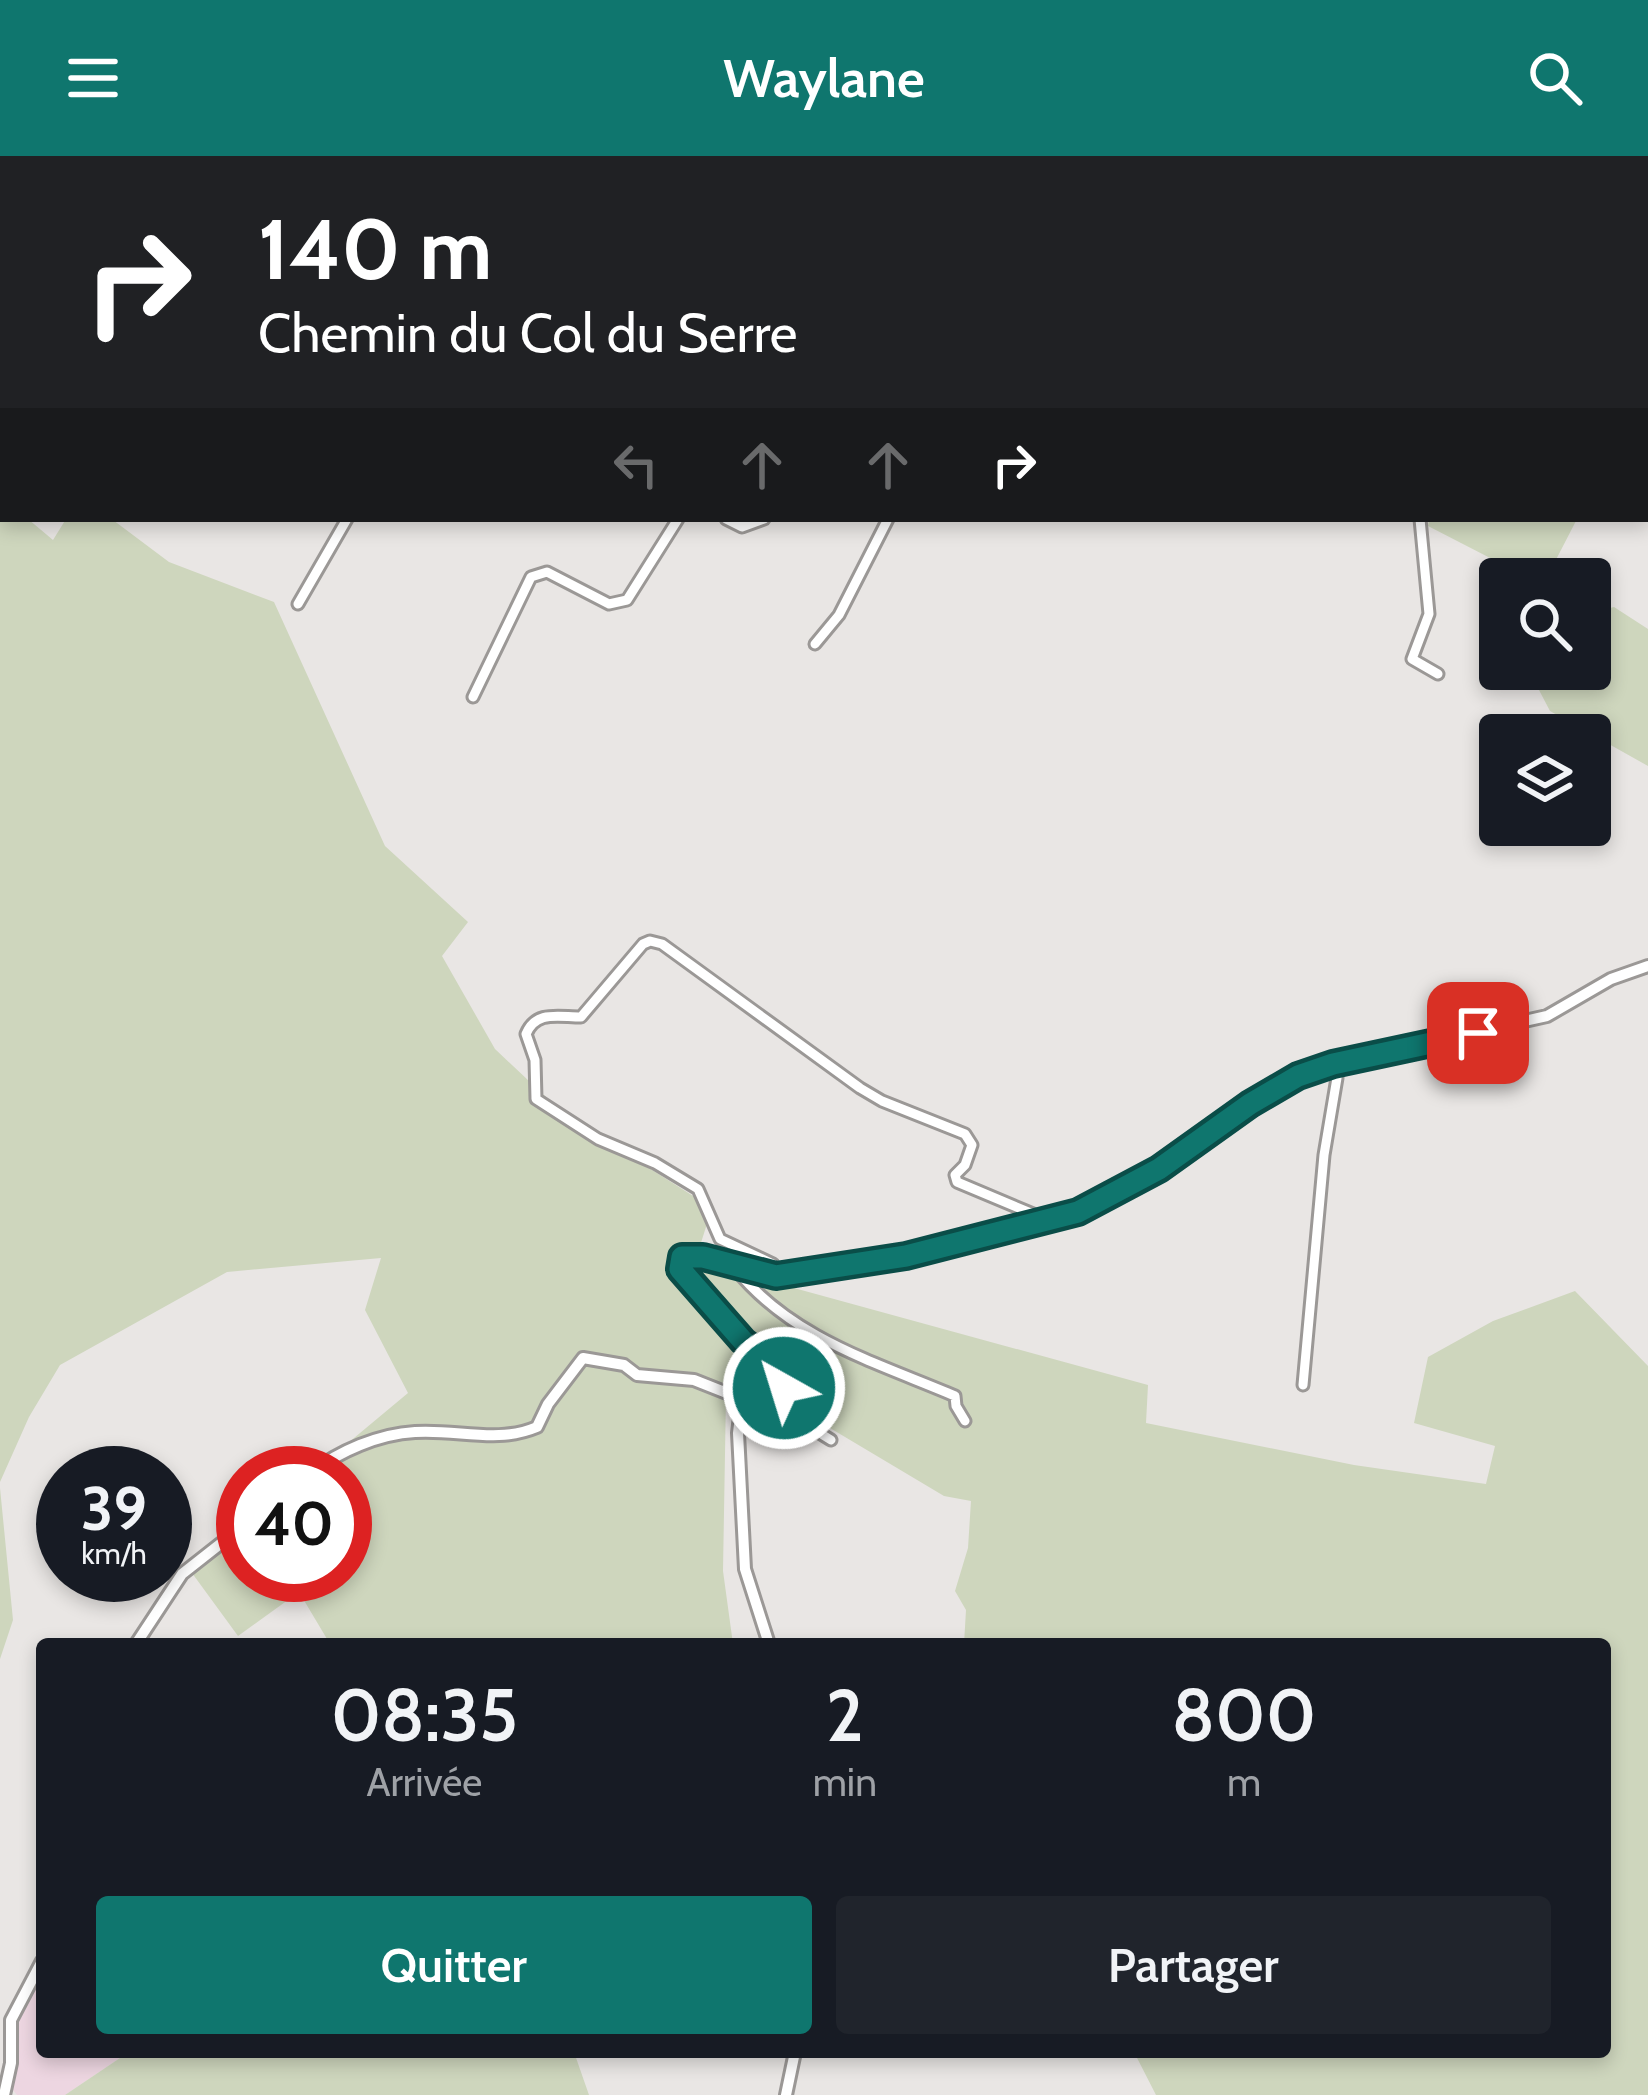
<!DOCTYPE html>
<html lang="fr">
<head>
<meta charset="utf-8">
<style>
  body { margin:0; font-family:Cabin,sans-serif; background:#20242c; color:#f1f3f6; height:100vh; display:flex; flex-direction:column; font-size:45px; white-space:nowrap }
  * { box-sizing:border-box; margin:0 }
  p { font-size:39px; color:#9ea1a6 }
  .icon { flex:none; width:66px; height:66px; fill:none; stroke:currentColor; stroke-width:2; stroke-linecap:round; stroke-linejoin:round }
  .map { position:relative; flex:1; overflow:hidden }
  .sheet { position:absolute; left:36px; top:1482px; width:1575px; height:420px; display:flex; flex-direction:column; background:#171b24; border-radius:12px; box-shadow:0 6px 18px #0003 }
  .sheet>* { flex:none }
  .hud { position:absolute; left:0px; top:0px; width:1650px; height:366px; box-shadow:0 6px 18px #0003; background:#202124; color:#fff; overflow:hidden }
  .tools { position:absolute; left:1479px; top:402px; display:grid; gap:24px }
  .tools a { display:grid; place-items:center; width:132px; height:132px; border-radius:12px; background:#171b24; box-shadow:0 6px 18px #0003; font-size:60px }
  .speed { position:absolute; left:36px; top:1290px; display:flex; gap:24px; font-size:60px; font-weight:700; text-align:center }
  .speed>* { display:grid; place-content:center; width:156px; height:156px; border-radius:50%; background:#171b24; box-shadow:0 6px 18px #0003; line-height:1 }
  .speed small { font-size:30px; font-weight:400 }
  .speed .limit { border:18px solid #d22; background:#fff; color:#111 }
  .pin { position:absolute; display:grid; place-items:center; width:102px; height:102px; color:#fff; margin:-51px; border-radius:24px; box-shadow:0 6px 18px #0006 }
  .me { position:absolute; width:132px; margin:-66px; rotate:321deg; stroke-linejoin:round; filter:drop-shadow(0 0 9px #0008) }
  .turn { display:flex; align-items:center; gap:42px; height:252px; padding:0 60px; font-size:54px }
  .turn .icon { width:156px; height:156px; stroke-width:2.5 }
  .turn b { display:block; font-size:84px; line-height:102px }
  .lanes { display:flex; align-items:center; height:114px; padding:0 60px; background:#0003; justify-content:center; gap:60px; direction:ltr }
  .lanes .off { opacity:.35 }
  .eta { display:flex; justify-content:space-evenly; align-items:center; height:204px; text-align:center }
  .eta b { font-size:72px; font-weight:600; line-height:84px }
  .cta { display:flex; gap:24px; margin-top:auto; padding:24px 60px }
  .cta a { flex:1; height:138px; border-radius:12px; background:#0f766e; color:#fff; font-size:48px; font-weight:600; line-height:138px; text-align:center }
  .cta a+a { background:#20242c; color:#f1f3f6 }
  header { display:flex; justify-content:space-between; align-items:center; height:156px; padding:0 60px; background:#0f766e; color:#fff; font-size:54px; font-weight:600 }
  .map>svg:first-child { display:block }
  .industrial { fill:#edd6e1 }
  .green { fill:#ced6bd }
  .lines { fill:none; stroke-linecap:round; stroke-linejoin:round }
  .minor-casing { stroke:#9b9896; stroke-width:15 }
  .tertiary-casing { stroke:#9b9896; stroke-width:16 }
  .secondary-casing { stroke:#9b9896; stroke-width:18 }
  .minor { stroke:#fff; stroke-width:9 }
  .tertiary { stroke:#fff; stroke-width:10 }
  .secondary { stroke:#fae2c0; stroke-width:12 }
  .route-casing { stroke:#0a4d48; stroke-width:30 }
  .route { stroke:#0f766e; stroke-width:21 }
</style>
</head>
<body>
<header><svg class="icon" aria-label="menu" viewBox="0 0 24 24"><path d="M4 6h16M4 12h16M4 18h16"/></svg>Waylane<svg class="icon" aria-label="search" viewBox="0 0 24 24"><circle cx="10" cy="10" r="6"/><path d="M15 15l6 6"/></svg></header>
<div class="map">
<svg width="1648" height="1939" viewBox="0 0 1648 1939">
  <rect width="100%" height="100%" fill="#e9e6e4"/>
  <!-- industrial -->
  <path class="industrial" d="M42,1812V1896H122L120,1902L65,1939H17L13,1934L20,1857Z"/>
  <!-- green -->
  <path class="green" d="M0,339L3,363H28L53,384L66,363L113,364L169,406L274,446L385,690L468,766L442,800L495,893L564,958L712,1052L699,1093L794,1132L1148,1229L1146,1267L1354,1309L1486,1328L1495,1290L1414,1267L1428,1201L1493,1165L1575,1135L1648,1210V1939H1156L1134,1896H1605V1488H964L966,1454L955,1435L968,1392L971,1345L944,1340L758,1229L726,1239L723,1415L733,1488H330L299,1436L238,1480L192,1417L243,1374V1419H345V1317H312L408,1237L365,1154L381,1102L227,1116L60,1209L29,1261L0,1326Z
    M1429,363H1577L1546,423H1500V443L1494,404L1428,370Z
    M1614,451L1648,473V610L1550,555L1528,513H1590V457Z
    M0,1332L13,1464L0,1503Z
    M122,1896H574L589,1939H65L120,1902Z"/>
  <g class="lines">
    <defs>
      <path id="minor" d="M57,3L58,0
        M136,3L138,0
        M359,3L361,0
        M572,3L573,0
        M932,3L934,0
        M1145,3L1147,0
        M0,6L3,7
        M0,215L3,209
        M726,363L742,371L764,363
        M1420,363L1429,458L1412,503L1438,518
        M298,448L347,363
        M815,488L839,459L888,363
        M473,541L531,421L547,416L609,448L627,444L678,363
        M734,1111C790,1182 875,1206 955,1240L956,1250L965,1265
        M776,1120L773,1108L720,1083L698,1033L655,1007L598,983L536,943L535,904L526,878C536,854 558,861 581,861L643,788L650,785L662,788L860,932L882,945L965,978L972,989L965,1009L955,1019L957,1026L1033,1058L1040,1065
        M1303,1229L1324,999L1337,922L1333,908
        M753,1236L831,1284"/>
      <path id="tertiary" d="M742,1243L753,1236L785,1232L783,1216C742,1190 709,1150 679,1113L682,1101H703L776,1120L906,1100L1078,1056L1138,1026L1189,994L1250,948L1298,920L1333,908L1547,860L1611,823L1648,810
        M742,1243L738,1277L745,1413L769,1488
        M311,1317C339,1295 379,1278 415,1276C458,1273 497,1288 537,1271L548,1248L583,1202L624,1209L637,1219L694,1224L742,1243
        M136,1488L182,1418L243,1370
        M4,1939L11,1907V1864L42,1805
        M786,1939L795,1896"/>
      <path id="secondary" d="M1057,0L1062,3
        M1647,300H1648"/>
    </defs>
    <!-- minor casing -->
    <use href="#minor" class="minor-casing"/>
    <!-- tertiary casing -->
    <use href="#tertiary" class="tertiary-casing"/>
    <!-- secondary casing -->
    <use href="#secondary" class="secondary-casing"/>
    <!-- minor -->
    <use href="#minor" class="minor"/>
    <!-- tertiary -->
    <use href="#tertiary" class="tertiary"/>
    <!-- secondary -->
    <use href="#secondary" class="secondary"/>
  </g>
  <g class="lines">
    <defs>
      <path id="route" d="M784,1232L783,1216L743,1185L680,1113L682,1101H703L776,1120L906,1100L1078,1056L1159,1013L1250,948L1298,920L1333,908L1478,877"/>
    </defs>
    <!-- route casing -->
    <use href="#route" class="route-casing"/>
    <!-- route -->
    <use href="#route" class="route"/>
  </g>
</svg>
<div class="tools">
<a><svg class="icon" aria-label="search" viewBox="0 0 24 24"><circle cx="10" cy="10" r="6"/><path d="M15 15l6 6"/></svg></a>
<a><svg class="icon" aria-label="layers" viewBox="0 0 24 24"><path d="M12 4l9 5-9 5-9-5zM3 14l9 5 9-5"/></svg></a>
</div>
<div class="speed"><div>39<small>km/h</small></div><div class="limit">40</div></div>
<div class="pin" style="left:1478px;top:877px;background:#d93025"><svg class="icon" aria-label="arrive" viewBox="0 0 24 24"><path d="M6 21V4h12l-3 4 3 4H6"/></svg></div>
<svg class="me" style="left:784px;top:1232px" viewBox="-20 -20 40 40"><circle r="17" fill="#0f766e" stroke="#fff" stroke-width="3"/><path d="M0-11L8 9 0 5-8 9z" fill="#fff"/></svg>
<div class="hud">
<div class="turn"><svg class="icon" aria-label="right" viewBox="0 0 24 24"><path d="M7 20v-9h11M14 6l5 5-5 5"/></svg><div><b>140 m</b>Chemin du Col du Serre</div></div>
<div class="lanes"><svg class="icon off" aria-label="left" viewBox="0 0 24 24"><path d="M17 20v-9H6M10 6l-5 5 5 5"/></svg><svg class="icon off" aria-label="ahead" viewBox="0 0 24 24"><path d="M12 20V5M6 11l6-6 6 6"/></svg><svg class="icon off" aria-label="ahead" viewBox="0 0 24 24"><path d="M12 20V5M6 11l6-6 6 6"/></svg><svg class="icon" aria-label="right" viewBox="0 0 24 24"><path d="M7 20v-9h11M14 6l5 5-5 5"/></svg></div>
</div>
<section class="sheet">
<div class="eta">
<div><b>08:35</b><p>Arrivée</p></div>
<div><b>2</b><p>min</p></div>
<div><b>800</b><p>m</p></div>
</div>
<div class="cta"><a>Quitter</a><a>Partager</a></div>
</section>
</div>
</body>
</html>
